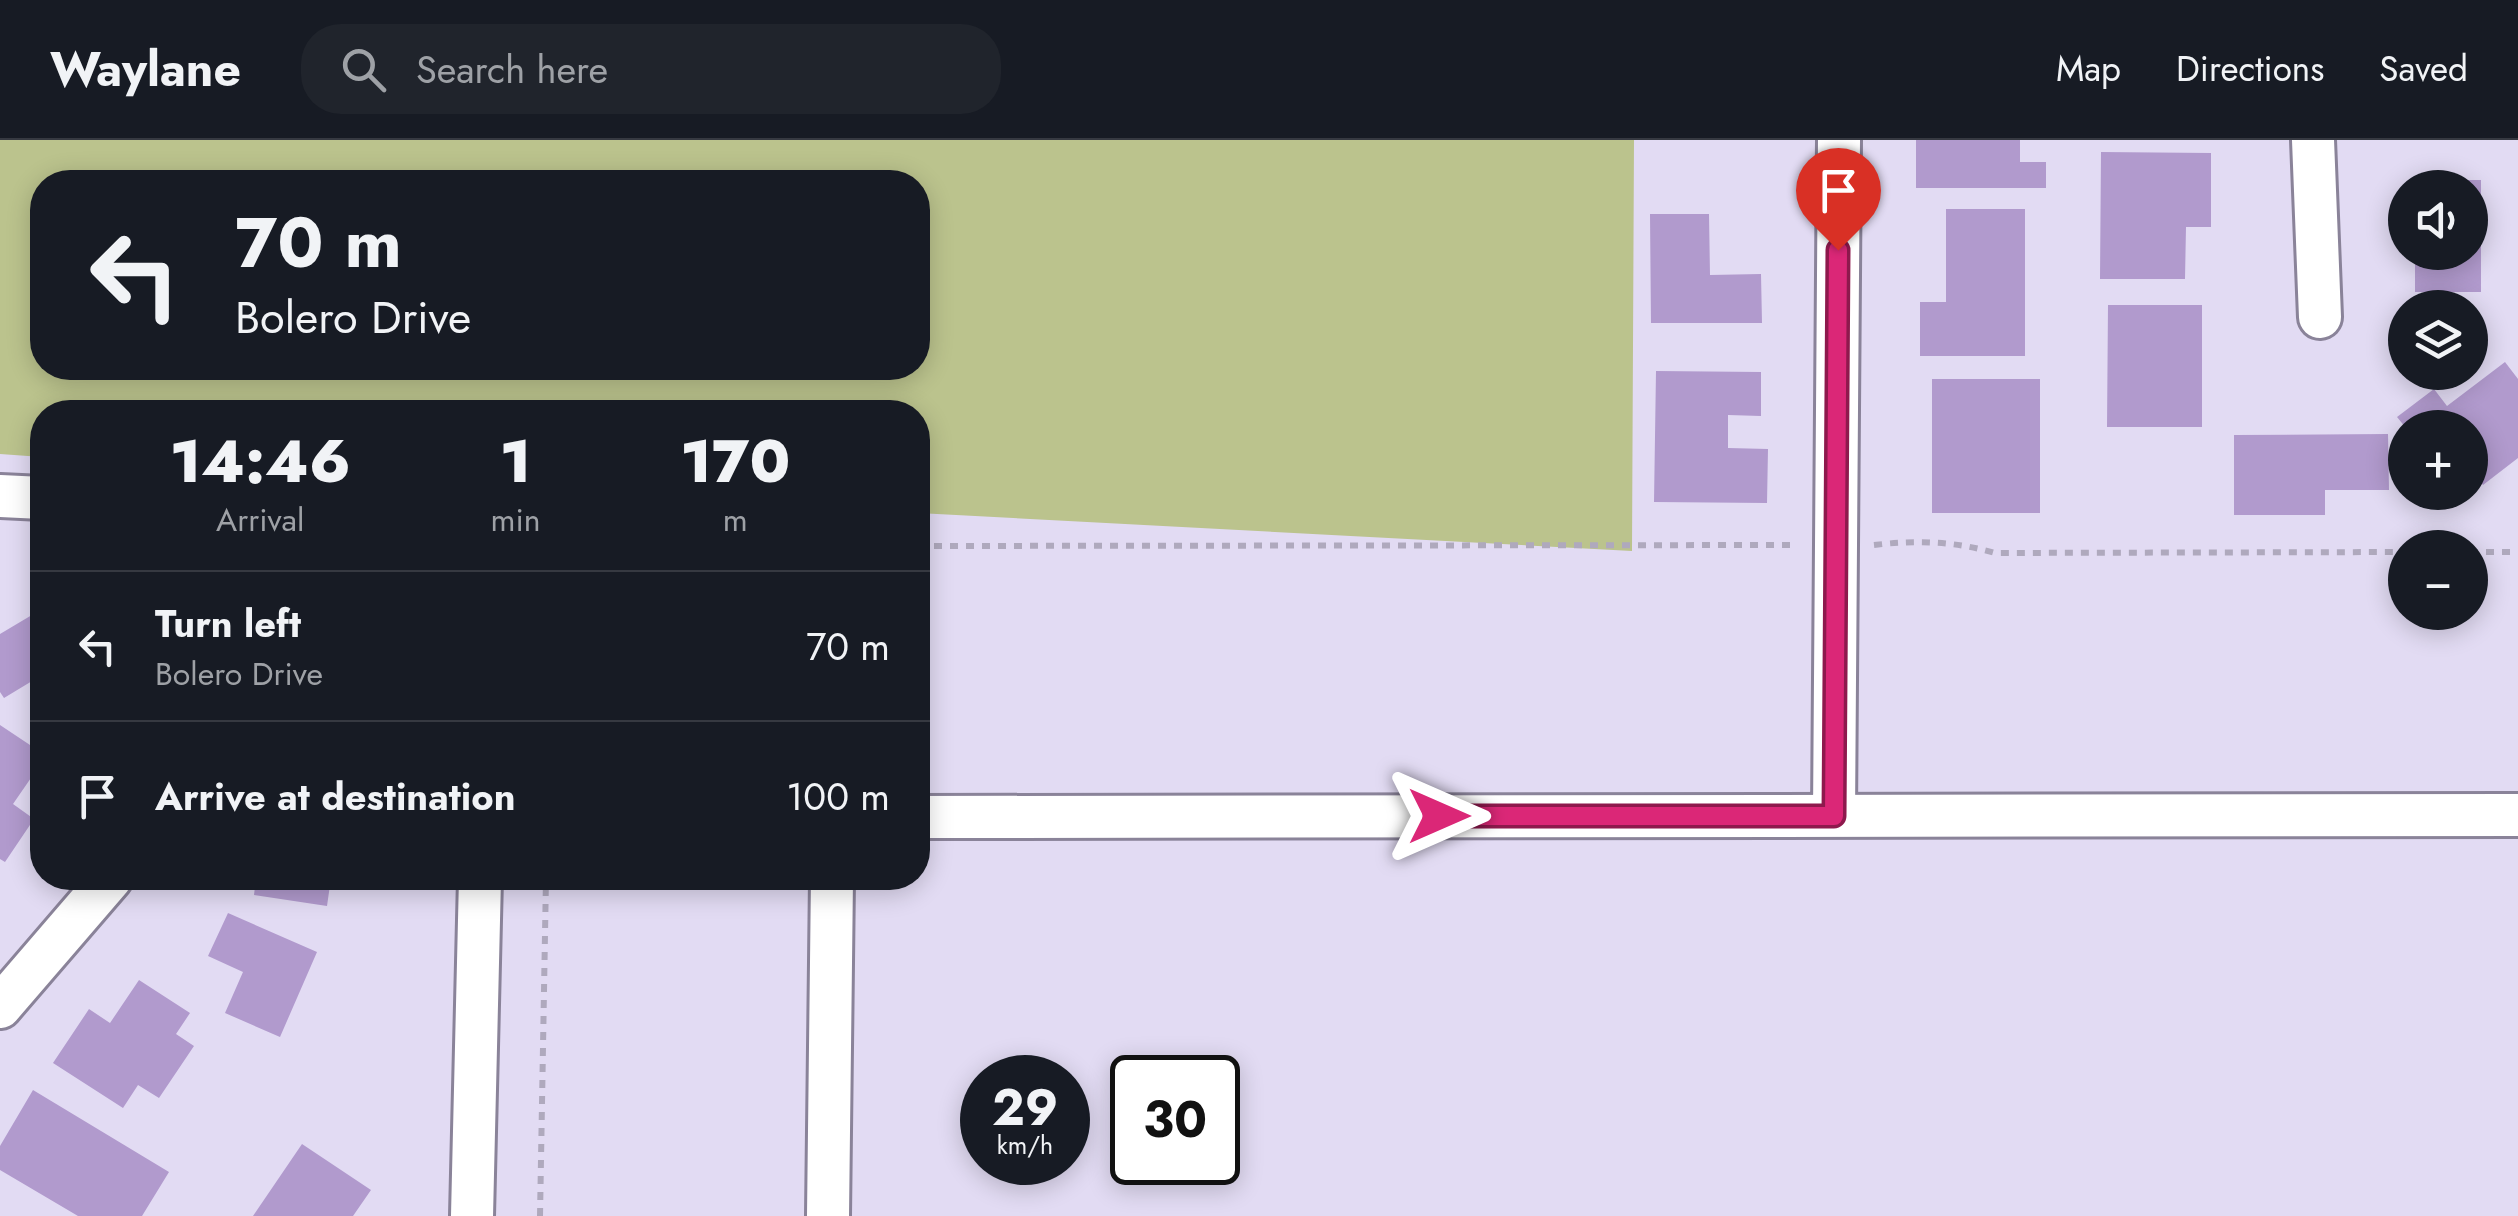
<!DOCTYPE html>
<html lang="en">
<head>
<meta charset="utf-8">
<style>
  body { margin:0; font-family:Jost,sans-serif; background:#20242c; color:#f1f3f6; height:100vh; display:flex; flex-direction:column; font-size:38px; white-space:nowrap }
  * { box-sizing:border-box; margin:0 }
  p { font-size:32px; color:#9ea1a6 }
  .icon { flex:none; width:55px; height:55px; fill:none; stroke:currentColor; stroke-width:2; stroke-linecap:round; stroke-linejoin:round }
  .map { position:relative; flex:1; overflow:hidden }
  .side { position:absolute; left:30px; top:260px; width:900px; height:490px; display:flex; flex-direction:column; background:#171b24; border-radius:40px; box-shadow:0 5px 25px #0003 }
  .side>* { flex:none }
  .hud { position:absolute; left:30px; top:30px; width:900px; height:210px; border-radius:40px; box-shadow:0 5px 25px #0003; background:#171b24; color:#f1f3f6; overflow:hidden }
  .controls { position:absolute; left:2388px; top:30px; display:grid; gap:20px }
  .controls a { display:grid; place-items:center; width:100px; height:100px; border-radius:50%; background:#171b24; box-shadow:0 5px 25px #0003; font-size:50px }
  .speed { position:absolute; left:960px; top:915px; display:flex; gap:20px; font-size:50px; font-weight:700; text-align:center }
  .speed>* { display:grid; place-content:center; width:130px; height:130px; border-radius:50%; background:#171b24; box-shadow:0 5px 25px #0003; line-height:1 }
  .speed small { font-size:25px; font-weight:400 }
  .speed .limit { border:5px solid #111; border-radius:15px; background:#fff; color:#111 }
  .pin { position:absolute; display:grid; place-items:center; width:85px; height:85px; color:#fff; margin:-102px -42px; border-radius:50% 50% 50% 0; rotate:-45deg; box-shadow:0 0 10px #0007 }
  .pin .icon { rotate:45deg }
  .me { position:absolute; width:110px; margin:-55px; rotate:90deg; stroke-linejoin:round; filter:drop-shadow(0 0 8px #0008) }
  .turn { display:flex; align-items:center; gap:35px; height:210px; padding:0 40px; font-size:45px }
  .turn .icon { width:130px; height:130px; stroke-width:2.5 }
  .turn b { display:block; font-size:70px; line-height:85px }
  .eta { display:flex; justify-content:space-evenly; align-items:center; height:170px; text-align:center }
  .eta b { font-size:60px; font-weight:800; line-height:70px }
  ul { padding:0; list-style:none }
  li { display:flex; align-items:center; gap:30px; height:150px; padding:0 40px; border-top:2px solid #363941 }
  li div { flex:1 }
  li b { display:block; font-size:38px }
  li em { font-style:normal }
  header { display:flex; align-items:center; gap:60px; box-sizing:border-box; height:140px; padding:0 50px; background:#171b24; border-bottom:2px solid #363941 }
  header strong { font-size:48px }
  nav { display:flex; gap:55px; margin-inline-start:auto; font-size:35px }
  .search { width:700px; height:90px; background:#20242c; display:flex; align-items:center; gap:25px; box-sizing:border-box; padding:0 35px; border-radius:40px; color:#9ea1a6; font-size:38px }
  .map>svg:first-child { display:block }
  .green { fill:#bbc38d; fill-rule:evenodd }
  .building { fill:#b19acd }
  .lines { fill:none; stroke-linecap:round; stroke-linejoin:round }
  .minor-casing { stroke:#8a8399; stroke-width:48 }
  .path { stroke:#afa9bd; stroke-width:6; stroke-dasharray:8 8; stroke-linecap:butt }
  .minor { stroke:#fff; stroke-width:42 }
  .route-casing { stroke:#8e194d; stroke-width:25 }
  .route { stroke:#db2777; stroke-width:18 }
</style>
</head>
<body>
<header>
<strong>Waylane</strong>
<div class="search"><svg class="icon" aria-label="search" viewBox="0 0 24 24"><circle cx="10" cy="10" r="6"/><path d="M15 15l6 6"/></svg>Search here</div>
<nav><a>Map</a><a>Directions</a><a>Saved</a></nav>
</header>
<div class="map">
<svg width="2518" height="1076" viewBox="0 0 2518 1076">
  <rect width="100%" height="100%" fill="#e2dbf3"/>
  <!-- green -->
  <path class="green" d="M0,0H1634L1632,411L918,373V272H42V317L0,314ZM42,42H918V228H42Z"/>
  <!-- building -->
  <path class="building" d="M1916,0H2020V22H2046V48H1916Z
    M2101,12L2211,13V87H2186L2185,139H2100Z
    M2415,40H2481V152H2415V112H2470V48H2415Z
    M1946,69H2025V216H1920V162H1946Z
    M1650,74H1709L1710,135L1761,134L1762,183H1651Z
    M2108,165H2202V287H2107Z
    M2505,222L2518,239V318L2483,345L2470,328V288H2406L2397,277L2434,249L2447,266Z
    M1656,231L1761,232V276L1728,275V308L1768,309L1767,363L1654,362Z
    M1932,239H2040V373H1932Z
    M2388,294L2389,350H2325V375H2234V295Z
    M42,469V535L4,558L0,552V494Z
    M0,585L42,613V641L33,635L13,664L34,679L5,722L0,719Z
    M256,738H331L327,766L254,755Z
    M228,773L317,812L280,897L225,873L243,832L208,816Z
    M139,840L190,873L176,894L194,906L159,958L138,945L123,968L53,923L89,869L110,883Z
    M33,950L169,1032L142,1076H78L0,1030V1006Z
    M302,1004L371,1050L353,1076H253Z"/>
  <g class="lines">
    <defs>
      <path id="minor" d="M2313,0L2320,177
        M0,356L42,358
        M1834,675L1839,0
        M918,677L2518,675
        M0,867L111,738
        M472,1076L480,738
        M828,1076L832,738"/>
    </defs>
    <!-- minor casing -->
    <use href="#minor" class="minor-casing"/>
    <!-- path -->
    <path class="path" d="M1874,405C1916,400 1954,401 1995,413L2405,412
      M918,406L1796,405
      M2470,412H2518
      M540,1076L546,738"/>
    <!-- minor -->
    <use href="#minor" class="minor"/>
  </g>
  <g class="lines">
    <defs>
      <path id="route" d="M1439,676H1834L1838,110"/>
    </defs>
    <!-- route casing -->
    <use href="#route" class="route-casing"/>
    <!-- route -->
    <use href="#route" class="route"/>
  </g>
</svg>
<div class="controls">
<a><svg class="icon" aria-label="sound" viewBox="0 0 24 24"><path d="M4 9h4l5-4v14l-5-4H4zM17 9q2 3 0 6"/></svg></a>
<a><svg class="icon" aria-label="layers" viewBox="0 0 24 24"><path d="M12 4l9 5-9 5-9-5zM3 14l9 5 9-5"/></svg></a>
<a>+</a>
<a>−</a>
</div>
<div class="speed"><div>29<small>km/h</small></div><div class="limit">30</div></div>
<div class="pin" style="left:1838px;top:110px;background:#d93025"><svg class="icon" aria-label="arrive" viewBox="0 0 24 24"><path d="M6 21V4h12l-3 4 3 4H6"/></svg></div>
<svg class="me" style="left:1439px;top:676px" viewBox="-20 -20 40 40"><path d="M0-17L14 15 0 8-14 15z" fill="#db2777" stroke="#fff" stroke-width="4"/></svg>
<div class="hud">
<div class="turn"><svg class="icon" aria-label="left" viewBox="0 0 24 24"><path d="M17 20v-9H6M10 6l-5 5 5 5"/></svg><div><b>70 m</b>Bolero Drive</div></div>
</div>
<section class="side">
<div class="eta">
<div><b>14:46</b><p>Arrival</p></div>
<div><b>1</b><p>min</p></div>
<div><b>170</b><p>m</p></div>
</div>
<ul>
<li><svg class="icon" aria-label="left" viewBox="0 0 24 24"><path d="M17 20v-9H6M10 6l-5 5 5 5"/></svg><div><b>Turn left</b><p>Bolero Drive</p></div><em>70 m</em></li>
<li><svg class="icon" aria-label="arrive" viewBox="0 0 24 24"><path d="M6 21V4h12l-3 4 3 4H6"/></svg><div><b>Arrive at destination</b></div><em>100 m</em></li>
</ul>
</section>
</div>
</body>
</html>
